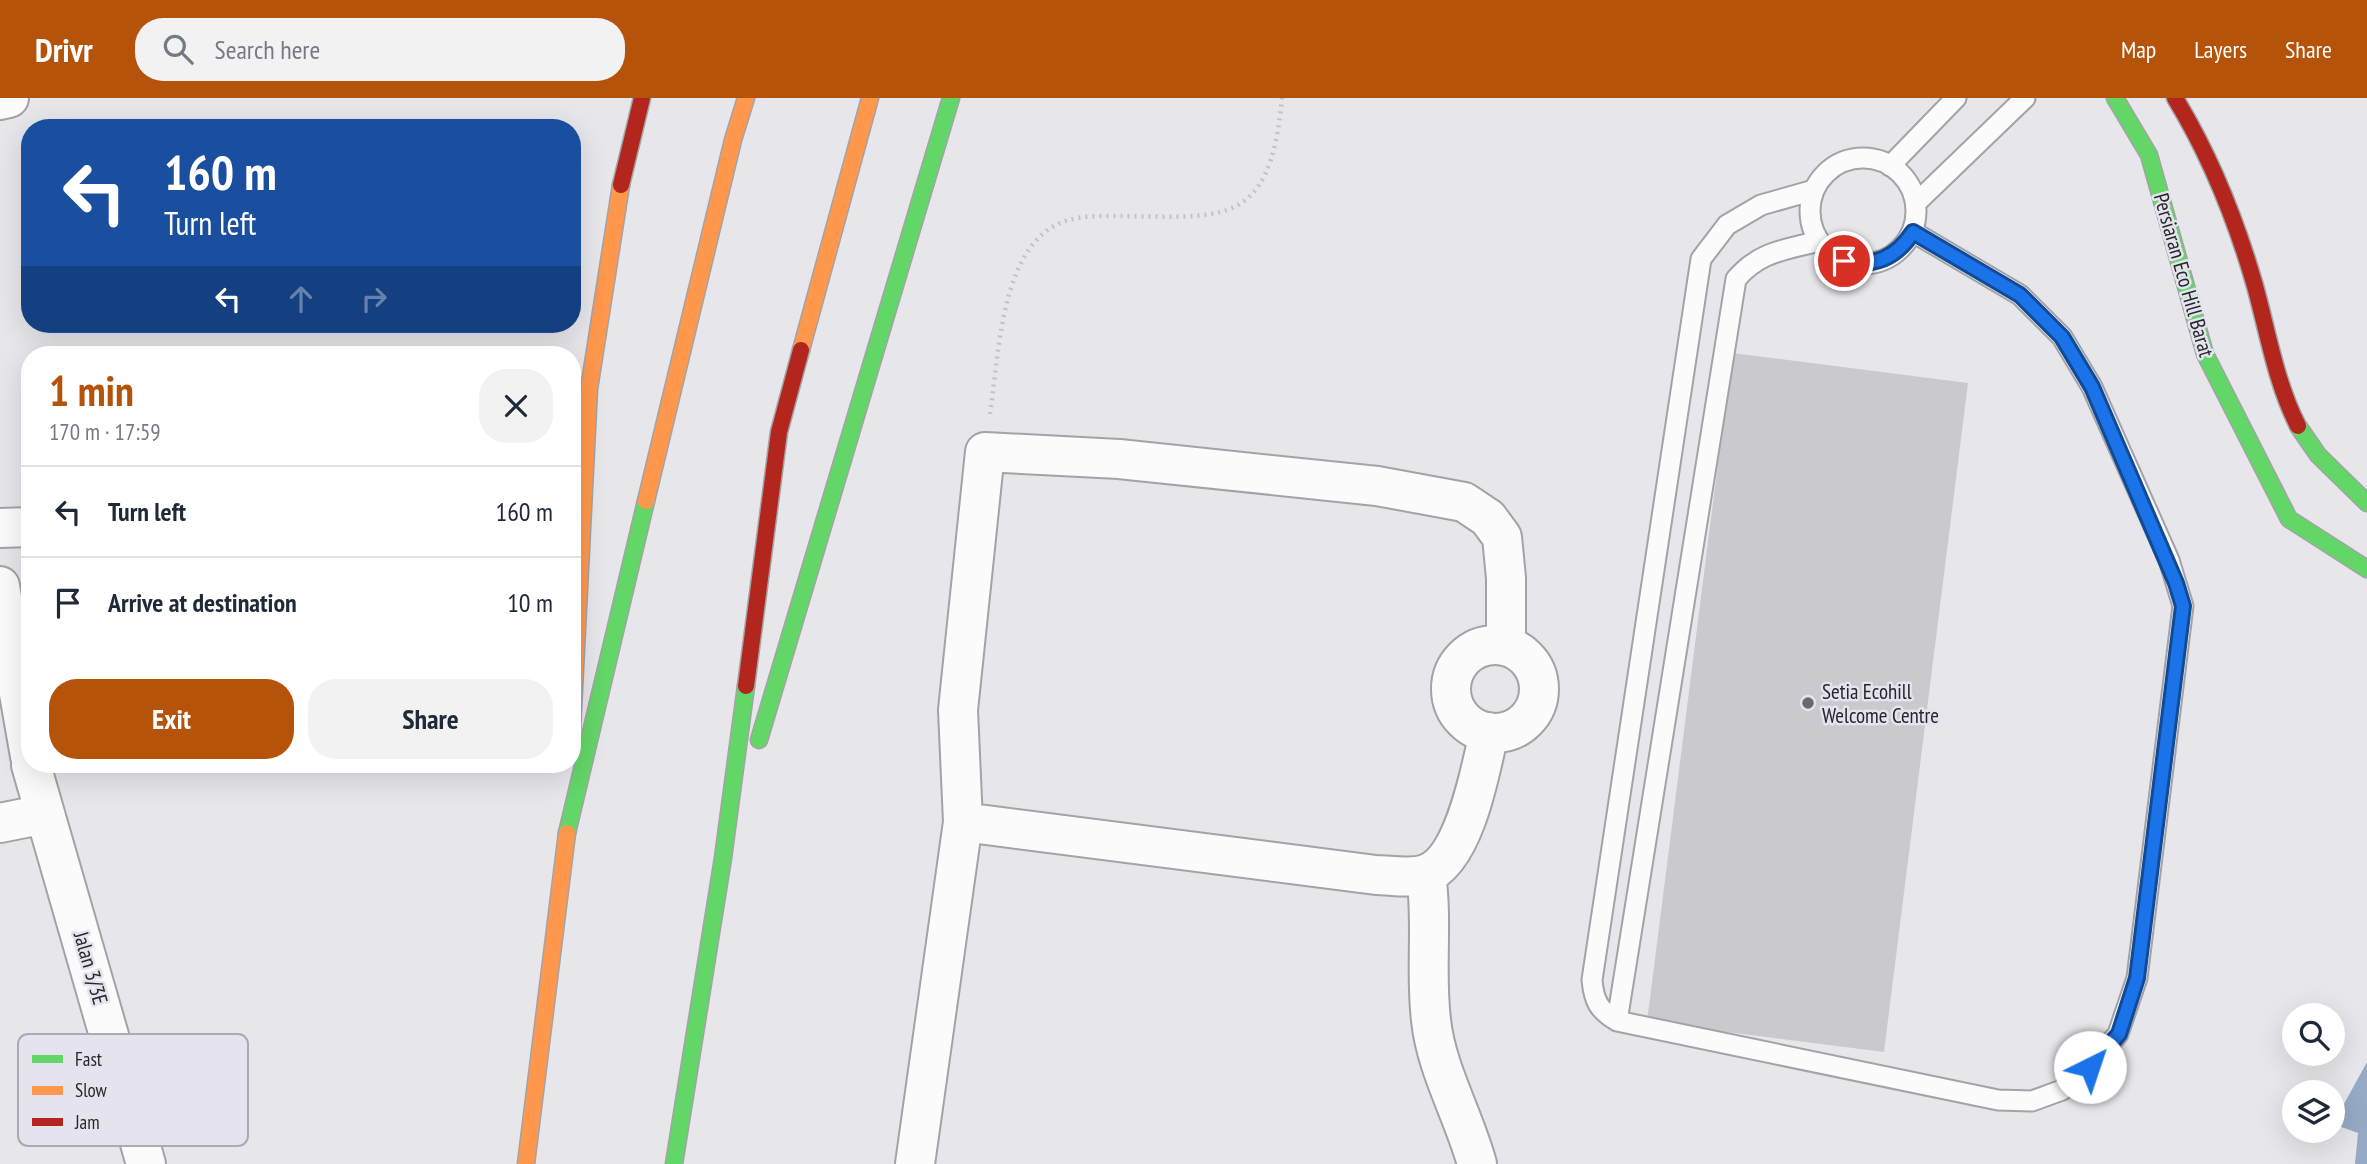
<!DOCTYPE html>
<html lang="en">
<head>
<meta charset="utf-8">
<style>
  body { margin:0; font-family:"PT Sans Narrow",sans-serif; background:#f2f2f3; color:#1f2937; height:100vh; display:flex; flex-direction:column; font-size:26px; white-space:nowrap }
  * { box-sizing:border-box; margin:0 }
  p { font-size:23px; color:#747a83 }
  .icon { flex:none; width:38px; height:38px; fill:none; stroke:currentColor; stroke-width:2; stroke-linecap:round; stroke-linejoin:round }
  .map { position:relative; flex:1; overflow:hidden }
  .details { position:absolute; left:21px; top:248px; width:560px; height:427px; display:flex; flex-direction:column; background:#fff; border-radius:28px; box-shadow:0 7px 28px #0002 }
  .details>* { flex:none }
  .hud { position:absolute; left:21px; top:21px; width:560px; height:214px; border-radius:28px; box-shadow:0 7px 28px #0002; background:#1a4fa0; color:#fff; overflow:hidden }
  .controls { position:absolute; left:2282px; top:905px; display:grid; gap:14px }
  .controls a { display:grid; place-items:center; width:63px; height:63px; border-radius:50%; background:#fff; box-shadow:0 7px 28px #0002; font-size:35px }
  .pin { position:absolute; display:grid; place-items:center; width:60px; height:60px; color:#fff; margin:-30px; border:4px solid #fff; border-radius:50%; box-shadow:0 2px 7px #0007 }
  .me { position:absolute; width:77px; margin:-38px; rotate:41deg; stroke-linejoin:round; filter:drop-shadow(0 0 5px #0008) }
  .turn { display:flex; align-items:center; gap:24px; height:147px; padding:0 28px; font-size:32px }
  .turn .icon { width:91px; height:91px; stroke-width:2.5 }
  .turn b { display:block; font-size:49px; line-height:60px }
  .lanes { display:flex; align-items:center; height:66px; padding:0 28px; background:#0003; justify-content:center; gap:35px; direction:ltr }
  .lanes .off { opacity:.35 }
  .round { display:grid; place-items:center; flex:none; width:74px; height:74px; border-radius:28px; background:#f2f2f3 }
  .summary { display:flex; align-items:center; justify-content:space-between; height:119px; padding:0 28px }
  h1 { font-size:42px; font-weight:700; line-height:52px; color:#b45309 }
  .button { display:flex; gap:14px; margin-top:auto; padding:14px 28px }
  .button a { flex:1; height:80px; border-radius:28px; background:#b45309; color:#fff; font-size:28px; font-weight:700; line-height:80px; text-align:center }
  .button a+a { background:#f2f2f3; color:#1f2937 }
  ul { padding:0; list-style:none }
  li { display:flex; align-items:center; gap:21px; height:91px; padding:0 28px; border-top:2px solid #e0e1e3 }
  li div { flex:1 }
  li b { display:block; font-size:26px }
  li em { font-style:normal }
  header { display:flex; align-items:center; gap:42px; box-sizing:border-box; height:98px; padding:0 35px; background:#b45309; color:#fff }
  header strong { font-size:33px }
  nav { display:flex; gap:38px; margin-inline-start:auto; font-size:24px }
  .search { width:490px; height:63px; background:#f2f2f3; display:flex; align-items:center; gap:18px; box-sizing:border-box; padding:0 24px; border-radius:28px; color:#747a83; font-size:26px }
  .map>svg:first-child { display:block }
  .water { fill:#96aac5 }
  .building { fill:#c9c9ce }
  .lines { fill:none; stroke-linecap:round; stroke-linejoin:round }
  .lane-casing { stroke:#a3a3a7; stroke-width:23 }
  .street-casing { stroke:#a3a3a7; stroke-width:42 }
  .fast-casing { stroke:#a3a3a7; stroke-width:19 }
  .slow-casing { stroke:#a3a3a7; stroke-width:19 }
  .jam-casing { stroke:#a3a3a7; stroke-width:19 }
  .path { stroke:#c4c4c6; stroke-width:4.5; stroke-dasharray:2 5; stroke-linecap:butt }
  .lane { stroke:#fbfbfc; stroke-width:19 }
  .street { stroke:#fbfbfc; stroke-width:38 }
  .fast { stroke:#63d668; stroke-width:16 }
  .slow { stroke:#ff974d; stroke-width:16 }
  .jam { stroke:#b3261e; stroke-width:16 }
  .route-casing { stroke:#114b97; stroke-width:18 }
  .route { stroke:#1a73e8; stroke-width:12 }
  .poi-dot { fill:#6a696e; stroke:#e4e3ee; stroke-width:2.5 }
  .labels { text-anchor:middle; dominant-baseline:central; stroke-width:5; stroke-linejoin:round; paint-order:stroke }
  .street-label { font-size:21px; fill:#27262a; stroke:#e4e3ee }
  .poi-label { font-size:21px; fill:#27262a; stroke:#e4e3ee; text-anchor:start }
  .key { fill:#e4e3ee; stroke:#abaab3; stroke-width:2 }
  .key-label { font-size:19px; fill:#27262a }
</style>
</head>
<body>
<header>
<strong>Drivr</strong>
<div class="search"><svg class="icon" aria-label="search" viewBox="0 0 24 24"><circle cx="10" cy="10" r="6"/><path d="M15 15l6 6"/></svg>Search here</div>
<nav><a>Map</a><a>Layers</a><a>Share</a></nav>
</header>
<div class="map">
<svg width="2367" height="1066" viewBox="0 0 2367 1066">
  <rect width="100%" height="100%" fill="#e6e6eb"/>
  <!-- water -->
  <path class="water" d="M2367,964V1066H2355L2358,1035L2333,1026Z"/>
  <!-- building -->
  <path class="building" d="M1732,255L1968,285L1884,954L1647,924Z"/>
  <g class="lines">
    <defs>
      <path id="lane" d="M1810 113a53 53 0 1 1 106 0a53 53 0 1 1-106 0Z
        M1890,68L1956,0
        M1814,92L1761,107L1727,127L1701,161L1592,882C1594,904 1599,912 1617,923L1998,1002L2032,1003L2062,992L2090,969L2118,936L2137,880L2183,508L2169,462L2092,289L2062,239L2020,197L1913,134
        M1916,105L2025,0
        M1617,923L1736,181C1760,153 1785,152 1819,143"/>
      <path id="street" d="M0,2L9,0
        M0,430L30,429
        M0,488L30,658
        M1451 591a44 44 0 1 1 88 0a44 44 0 1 1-88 0Z
        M31,667L146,1066
        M963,724L1376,777C1390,777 1412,781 1426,776C1465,762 1481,670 1489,634
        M0,725L45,716
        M1426,776C1433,825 1425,873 1431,922C1436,971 1464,1018 1477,1066
        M915,1066L963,724L958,612L985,354L1119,361L1377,388L1464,404L1488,420L1502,439L1506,480V548"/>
      <path id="fast" d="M2115,0L2149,57L2205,256L2289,421L2367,471
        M2298,328L2318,357L2367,405
        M759,642L951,0
        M567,735L646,403
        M674,1066L723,760L746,588"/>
      <path id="slow" d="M801,252L870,0
        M646,403L733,42L746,0
        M572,631L589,291L621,87
        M526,1066L567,735"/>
      <path id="jam" d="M2175,0C2211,59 2236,122 2255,188C2268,235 2276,285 2298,328
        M621,87L642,0
        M746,588L779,334L801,252"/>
    </defs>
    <!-- lane casing -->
    <use href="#lane" class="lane-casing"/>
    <!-- street casing -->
    <use href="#street" class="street-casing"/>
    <!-- fast casing -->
    <use href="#fast" class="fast-casing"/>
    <!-- slow casing -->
    <use href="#slow" class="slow-casing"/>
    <!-- jam casing -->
    <use href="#jam" class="jam-casing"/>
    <!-- path -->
    <path class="path" d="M990,316C998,264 1000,171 1044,135C1062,119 1087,118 1110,118C1220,118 1270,135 1282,0"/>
    <!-- lane -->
    <use href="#lane" class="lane"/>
    <!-- street -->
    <use href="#street" class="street"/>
    <!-- fast -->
    <use href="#fast" class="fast"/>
    <!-- slow -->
    <use href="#slow" class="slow"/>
    <!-- jam -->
    <use href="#jam" class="jam"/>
  </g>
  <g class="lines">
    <defs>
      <path id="route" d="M1844,163C1875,169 1896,160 1913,134L2020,197L2062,239L2092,289L2176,485L2183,508L2137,880L2119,936L2090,969"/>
    </defs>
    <!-- route casing -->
    <use href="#route" class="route-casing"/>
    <!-- route -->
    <use href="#route" class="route"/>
  </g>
  <!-- markers -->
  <circle class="poi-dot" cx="1808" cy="605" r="7"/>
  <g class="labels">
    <!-- street labels -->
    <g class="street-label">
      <text transform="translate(2184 177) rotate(74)">Persiaran Eco Hill Barat</text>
      <text transform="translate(91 870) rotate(74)">Jalan 3/3E</text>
    </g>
    <!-- poi labels -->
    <g class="poi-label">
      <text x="1822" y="593">Setia Ecohill<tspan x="1822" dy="24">Welcome Centre</tspan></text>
    </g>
  </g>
  <!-- legend -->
  <rect x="18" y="936" width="230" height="112" rx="10" class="key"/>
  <rect x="32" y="957" width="31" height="8" fill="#63d668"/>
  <rect x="32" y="988" width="31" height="9" fill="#ff974d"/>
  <rect x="32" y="1020" width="31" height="8" fill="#b3261e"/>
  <g class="key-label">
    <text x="75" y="968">Fast</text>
    <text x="75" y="999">Slow</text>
    <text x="75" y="1031">Jam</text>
  </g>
</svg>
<div class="controls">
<a><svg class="icon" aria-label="search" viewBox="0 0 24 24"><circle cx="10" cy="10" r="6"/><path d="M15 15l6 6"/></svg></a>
<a><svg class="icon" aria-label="layers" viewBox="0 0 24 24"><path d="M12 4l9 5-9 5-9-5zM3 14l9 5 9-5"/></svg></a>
</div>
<div class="pin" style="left:1844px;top:163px;background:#d93025"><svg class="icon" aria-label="arrive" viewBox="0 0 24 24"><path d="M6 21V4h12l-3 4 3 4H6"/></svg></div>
<svg class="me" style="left:2090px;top:969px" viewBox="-20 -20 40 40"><circle r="19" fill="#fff"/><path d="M0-13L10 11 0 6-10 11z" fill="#1a73e8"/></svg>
<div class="hud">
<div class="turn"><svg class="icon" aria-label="left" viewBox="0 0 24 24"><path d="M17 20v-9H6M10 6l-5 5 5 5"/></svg><div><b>160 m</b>Turn left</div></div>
<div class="lanes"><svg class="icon" aria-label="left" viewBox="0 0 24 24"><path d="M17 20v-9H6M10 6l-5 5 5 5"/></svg><svg class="icon off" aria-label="ahead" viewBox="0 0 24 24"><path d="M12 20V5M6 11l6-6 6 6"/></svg><svg class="icon off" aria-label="right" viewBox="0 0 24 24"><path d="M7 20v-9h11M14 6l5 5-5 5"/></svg></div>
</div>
<section class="details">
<div class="summary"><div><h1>1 min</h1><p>170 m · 17:59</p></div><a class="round"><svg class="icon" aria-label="close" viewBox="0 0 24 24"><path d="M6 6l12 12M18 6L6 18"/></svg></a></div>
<ul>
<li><svg class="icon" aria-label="left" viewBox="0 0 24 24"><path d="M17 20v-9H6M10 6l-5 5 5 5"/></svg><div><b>Turn left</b></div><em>160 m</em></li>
<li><svg class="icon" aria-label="arrive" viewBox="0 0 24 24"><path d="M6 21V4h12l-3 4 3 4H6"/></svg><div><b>Arrive at destination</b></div><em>10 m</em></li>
</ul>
<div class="button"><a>Exit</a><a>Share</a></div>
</section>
</div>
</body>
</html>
